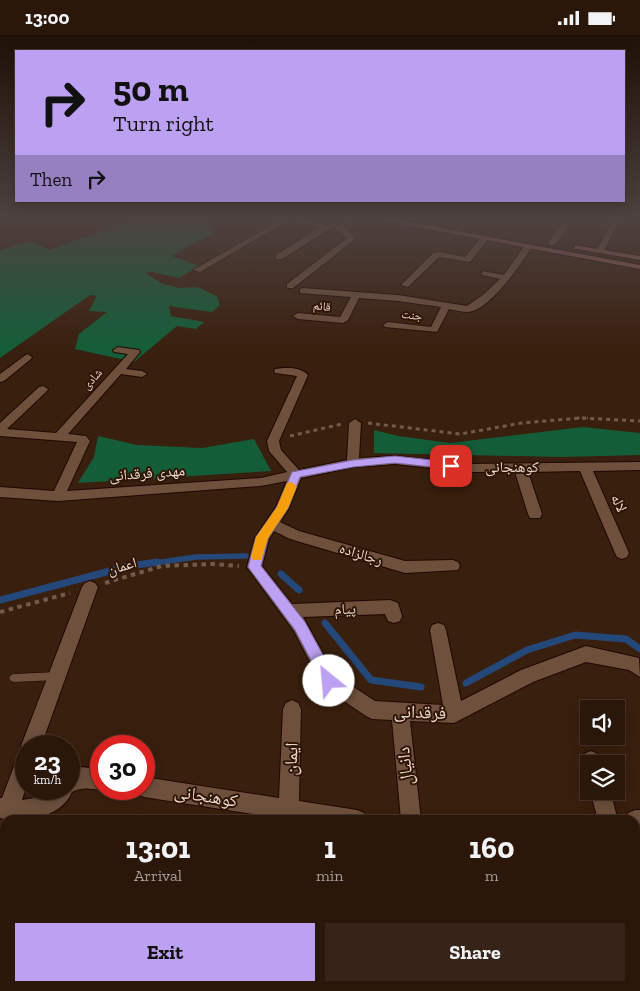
<!DOCTYPE html>
<html lang="en">
<head>
<meta charset="utf-8">
<style>
  body { margin:0; font-family:"Zilla Slab","Noto Naskh Arabic",serif; background:#372418; color:#f1f3f6; height:100vh; display:flex; flex-direction:column; font-size:19px; white-space:nowrap }
  * { box-sizing:border-box; margin:0 }
  p { font-size:16px; color:#a69f9c }
  .icon { flex:none; width:28px; height:28px; fill:none; stroke:currentColor; stroke-width:2; stroke-linecap:round; stroke-linejoin:round }
  .map { position:relative; flex:1; overflow:hidden }
  .panel { position:absolute; left:0px; top:780px; width:640px; height:176px; display:flex; flex-direction:column; background:#2b170a; border-radius:15px 15px 0 0; box-shadow:0 2px 12px #0003,0 0 0 1px #47362b }
  .panel>* { flex:none }
  .hud { position:absolute; left:15px; top:15px; width:610px; height:152px; border-radius:0px; box-shadow:0 2px 12px #0003,0 0 0 1px #47362b; background:#bca0f2; color:#111; overflow:hidden }
  .controls { position:absolute; left:580px; top:665px; display:grid; gap:10px }
  .controls a { display:grid; place-items:center; width:45px; height:45px; border-radius:0px; background:#2b170a; box-shadow:0 2px 12px #0003,0 0 0 1px #47362b; font-size:25px }
  .speed { position:absolute; left:15px; top:700px; display:flex; gap:10px; font-size:25px; font-weight:700; text-align:center }
  .speed>* { display:grid; place-content:center; width:65px; height:65px; border-radius:50%; background:#2b170a; box-shadow:0 2px 12px #0003,0 0 0 1px #47362b; line-height:1 }
  .speed small { font-size:12px; font-weight:400 }
  .speed .limit { border:8px solid #d22; background:#fff; color:#111 }
  .pin { position:absolute; display:grid; place-items:center; width:42px; height:42px; color:#fff; margin:-21px; border-radius:10px; box-shadow:0 2px 8px #0006 }
  .me { position:absolute; width:55px; margin:-28px; rotate:332deg; stroke-linejoin:round; filter:drop-shadow(0 0 4px #0008) }
  .turn { display:flex; align-items:center; gap:18px; height:105px; padding:0 15px; font-size:22px }
  .turn .icon { width:65px; height:65px; stroke-width:2.5 }
  .turn b { display:block; font-size:35px; line-height:42px }
  .then { display:flex; align-items:center; height:48px; padding:0 15px; background:#0003; gap:10px; font-size:19px }
  .eta { display:flex; justify-content:space-evenly; align-items:center; height:85px; text-align:center }
  .eta b { font-size:30px; font-weight:700; line-height:35px }
  .button { display:flex; gap:10px; margin-top:auto; padding:10px 15px }
  .button a { flex:1; height:58px; border-radius:0px; background:#bca0f2; color:#111; font-size:20px; font-weight:700; line-height:58px; text-align:center }
  .button a+a { background:#372418; color:#f1f3f6 }
  .status { display:flex; justify-content:space-between; align-items:center; height:35px; padding:0 25px; background:#2b170a; direction:ltr }
  .status svg { height:14px; fill:currentColor }
  .map>svg:first-child { display:block }
  .forest { fill:#135e39 }
  .lines { fill:none; stroke-linecap:round; stroke-linejoin:round }
  .stream-far1 { stroke:#24487a; stroke-width:5.5 }
  .stream { stroke:#24487a; stroke-width:7 }
  .service-casing { stroke:#1f0800; stroke-width:1 }
  .minor-casing { stroke:#1f0800; stroke-width:2 }
  .secondary-casing { stroke:#1f0800; stroke-width:2 }
  .path-far2 { stroke:#725b4b; stroke-width:2.5; stroke-dasharray:2.5 2.5; stroke-linecap:butt }
  .path-far1 { stroke:#725b4b; stroke-width:3; stroke-dasharray:4 4; stroke-linecap:butt }
  .path { stroke:#725b4b; stroke-width:4; stroke-dasharray:4.5 4.5; stroke-linecap:butt }
  .service { fill:#6e503d; fill-rule:evenodd }
  .minor { fill:#6e503d; fill-rule:evenodd }
  .secondary { fill:#955a57; fill-rule:evenodd }
  .route { fill:#bca0f2; stroke:#7a689d }
  .slow { fill:#f59e0b }
  .labels { text-anchor:middle; dominant-baseline:central; stroke-width:4; stroke-linejoin:round; paint-order:stroke }
  .far-street-label { font-size:12px; fill:#ecdacf; stroke:#2f1604 }
  .street-label { font-size:15px; fill:#ecdacf; stroke:#2f1604 }
  .near-street-label { font-size:18px; fill:#ecdacf; stroke:#2f1604 }
</style>
</head>
<body>
<div class="status"><b>13:00</b><svg viewBox="0 0 49 12"><path d="M0 12V9h3v3zM5 12V6h3v6zM10 12V3h3v9zM15 12V0h3v12zM26 1h20v11H26zM47 4h2v5h-2z"/></svg></div>
<div class="map">
<svg width="640" height="956" viewBox="0 0 640 956">
  <rect width="100%" height="100%" fill="#391f0d"/>
  <!-- forest -->
  <path class="forest" d="M138,183H218L211,186V200L184,213L172,221L199,231L179,243L152,237L145,238L163,249L180,253L197,252L217,261L220,270L212,277L169,271L171,281L204,287L196,294L177,291L134,327L75,314L79,299L107,277L89,276L97,261L90,260L0,323V215L32,206L49,215Z
    M583,392L640,398V420L561,422L374,418V395L398,401L450,408Z
    M98,401L137,410L202,413L254,404L271,436L78,448L94,422Z"/>
  <g class="lines">
    <!-- stream-far1 -->
    <path class="stream-far1" d="M148,529L196,522L246,521"/>
    <!-- stream -->
    <path class="stream" d="M281,539L299,555
      M0,565L129,531L157,527
      M325,588L371,645L421,652
      M466,648L527,615L575,600L626,604L640,614"/>
    <defs>
      <path id="service" d="M57,637L60,638L62,641L60,644L57,645L14,647L11,646L9,643L11,640L14,639Z"/>
      <path id="minor" d="M284,183H297L333,192L282,224H276V220L320,192L289,185L200,237L193,235Z
        M350,183H357L344,192L355,202L353,206L293,253H287V249L347,203L335,192Z
        M614,183H620L604,216L597,218L596,216Z
        M563,187L570,189L555,210H549L548,208Z
        M482,201L489,203L470,227L439,222L408,252L401,250L433,218L440,217L465,222Z
        M525,210L532,212C521,229 490,275 468,277C462,277 455,275 449,274L437,297L385,292L383,290L388,287L431,292L441,272L398,266L359,263L348,285L343,288L298,284L293,281L298,278L340,282L351,262L300,258V254L303,253L398,260L467,271L483,260L500,244L482,240V236L504,240Z
        M118,312L139,315L140,317L126,334L142,336L147,339L142,342L121,339L68,399L86,401L90,406L67,456L261,443L287,437L269,416L267,406L297,341L275,338L274,336L275,334C286,332 301,332 308,340L279,406L281,415L299,435L347,425L349,388L355,384L361,388L359,423L395,421L470,429L640,427V435L593,436L629,518L627,522L622,524L617,522L615,518L580,436L528,437L542,479L540,483H530L528,479L515,437H470L395,429L353,432L301,443L289,473L280,487L299,496L405,526L453,525L458,527L460,531L458,535L405,538L290,504L274,496L269,504L262,531L292,569L390,565L398,568L402,581L400,586L394,588L388,586L385,579L303,582L335,640L375,666L443,670L430,595L432,590L438,588L444,590L446,595L461,666L521,635L586,611L639,623L640,642L629,635L586,627L533,647L454,688L410,686L421,785H401L392,685L372,684L366,681L323,652L294,596L247,532L255,503L276,472L287,446L261,451L58,466L0,462V452L54,456L77,407L0,401V388L39,352L43,351L48,354L47,356L7,394L56,398L128,319L114,317L113,315Z
        M27,319L32,322L31,324L4,346L0,347V339Z
        M90,546L95,548L98,552L41,711H26V752L22,765L35,763L49,754H69V738L82,732L101,735V754H104C91,756 87,750 72,757C61,783 24,788 0,783V763H2L19,718L24,716L21,711L82,552L85,548Z
        M292,665L298,668L301,674L299,766L357,775L364,778L367,785H291L144,762L137,759L135,754H144V742L279,763L283,674L286,668Z
        M591,716L598,719L602,729H589V737L585,736L581,726L584,719Z
        M590,756H610L618,785H598Z
        M635,775H640V795H635V785H625L628,778Z
        M635,880L640,882V925L635,923Z"/>
      <path id="secondary" d="M376,183H388L640,230V234L379,185Z
        M574,210L640,221V225L577,214H574Z"/>
    </defs>
    <!-- service casing -->
    <use href="#service" class="service-casing"/>
    <!-- minor casing -->
    <use href="#minor" class="minor-casing"/>
    <!-- secondary casing -->
    <use href="#secondary" class="secondary-casing"/>
    <!-- path-far2 -->
    <path class="path-far2" d="M577,383H588"/>
    <!-- path-far1 -->
    <path class="path-far1" d="M368,388L460,399L522,388L581,383L640,386
      M290,401L342,389"/>
    <!-- path -->
    <path class="path" d="M105,548L162,531L213,529L239,531
      M0,577L70,558"/>
    <!-- service -->
    <use href="#service" class="service"/>
    <!-- minor -->
    <use href="#minor" class="minor"/>
    <!-- secondary -->
    <use href="#secondary" class="secondary"/>
  </g>
  <!-- sky -->
  <linearGradient id="sky" x2="0" y2="1"><stop stop-color="#1f1107"/><stop offset="0.58" stop-color="#4e4240"/><stop offset="1" stop-color="#4e4240" stop-opacity="0"/></linearGradient>
  <rect width="640" height="316" fill="url(#sky)"/>
  <!-- route -->
  <path class="route" d="M395,421L451,427L457,431L451,434L395,428L353,432L300,442L288,473L268,503L261,531L305,587L337,646L335,650L329,652L324,650L295,595L248,532L256,502L277,472L292,437L353,425Z"/>
  <!-- slow -->
  <path class="slow" d="M291,447L297,451L288,473L268,503L261,525H253L251,521L256,502L277,472L287,448Z"/>
  <g class="labels">
    <!-- far-street labels -->
    <g class="far-street-label">
      <text transform="translate(322 271) rotate(7)">قائم</text>
      <text transform="translate(412 280) rotate(7)">جنت</text>
      <text transform="translate(92 344) rotate(-48)">شادی</text>
    </g>
    <!-- street labels -->
    <g class="street-label">
      <text x="512" y="432">کوهنجانی</text>
      <text transform="translate(147 438) rotate(-4)">مهدی فرقدانی</text>
      <text transform="translate(619 468) rotate(66)">لاله</text>
      <text transform="translate(361 519) rotate(17)">رجالزاده</text>
      <text transform="translate(122 531) rotate(-16)">اعمان</text>
      <text transform="translate(345 574) rotate(-3)">پیام</text>
    </g>
    <!-- near-street labels -->
    <g class="near-street-label">
      <text transform="translate(420 677) rotate(2)">فرقدانی</text>
      <text transform="translate(291 724) rotate(-88)">ایمان</text>
      <text transform="translate(405 731) rotate(-96)">دانیال</text>
      <text transform="translate(206 761) rotate(9)">کوهنجانی</text>
    </g>
  </g>
</svg>
<div class="controls">
<a><svg class="icon" aria-label="sound" viewBox="0 0 24 24"><path d="M4 9h4l5-4v14l-5-4H4zM17 9q2 3 0 6"/></svg></a>
<a><svg class="icon" aria-label="layers" viewBox="0 0 24 24"><path d="M12 4l9 5-9 5-9-5zM3 14l9 5 9-5"/></svg></a>
</div>
<div class="speed"><div>23<small>km/h</small></div><div class="limit">30</div></div>
<div class="pin" style="left:451px;top:431px;background:#d93025"><svg class="icon" aria-label="arrive" viewBox="0 0 24 24"><path d="M6 21V4h12l-3 4 3 4H6"/></svg></div>
<svg class="me" style="left:329px;top:646px" viewBox="-20 -20 40 40"><circle r="19" fill="#fff"/><path d="M0-13L10 11 0 6-10 11z" fill="#bca0f2"/></svg>
<div class="hud">
<div class="turn"><svg class="icon" aria-label="right" viewBox="0 0 24 24"><path d="M7 20v-9h11M14 6l5 5-5 5"/></svg><div><b>50 m</b>Turn right</div></div>
<div class="then">Then<svg class="icon" aria-label="right" viewBox="0 0 24 24"><path d="M7 20v-9h11M14 6l5 5-5 5"/></svg></div>
</div>
<section class="panel">
<div class="eta">
<div><b>13:01</b><p>Arrival</p></div>
<div><b>1</b><p>min</p></div>
<div><b>160</b><p>m</p></div>
</div>
<div class="button"><a>Exit</a><a>Share</a></div>
</section>
</div>
</body>
</html>
